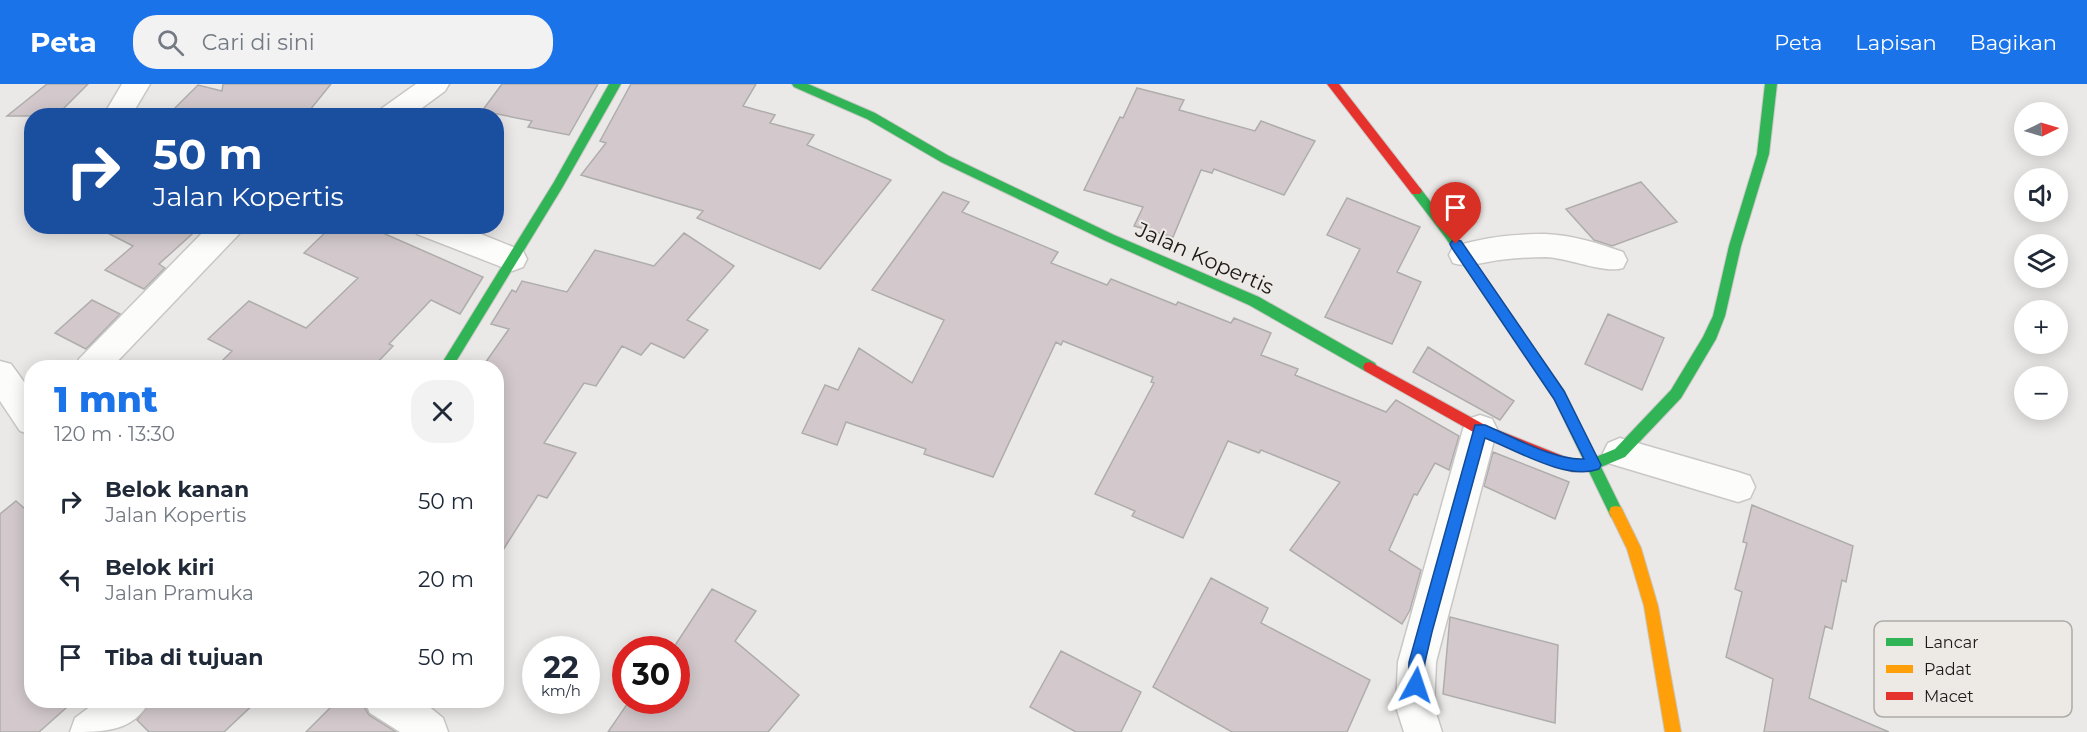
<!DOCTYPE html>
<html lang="id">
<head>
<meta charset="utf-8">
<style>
  body { margin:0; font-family:Montserrat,sans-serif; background:#f2f2f3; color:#1f2937; height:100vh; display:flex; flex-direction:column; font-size:22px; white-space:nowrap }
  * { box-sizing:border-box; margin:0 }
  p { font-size:20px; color:#747a83 }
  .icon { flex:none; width:33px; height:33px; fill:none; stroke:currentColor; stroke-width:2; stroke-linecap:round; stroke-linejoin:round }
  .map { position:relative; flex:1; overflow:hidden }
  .panel { position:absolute; left:24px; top:276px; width:480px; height:348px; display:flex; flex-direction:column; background:#fff; border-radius:24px; box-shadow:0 3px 15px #0003 }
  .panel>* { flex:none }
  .guide { position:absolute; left:24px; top:24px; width:480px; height:126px; border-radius:24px; box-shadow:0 3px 15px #0003; background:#1a4fa0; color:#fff; overflow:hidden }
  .needle { width:39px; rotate:85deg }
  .buttons { position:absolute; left:2014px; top:18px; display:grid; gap:12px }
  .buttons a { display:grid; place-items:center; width:54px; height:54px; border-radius:50%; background:#fff; box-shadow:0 3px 15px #0003; font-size:30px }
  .speed { position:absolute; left:522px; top:552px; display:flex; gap:12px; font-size:30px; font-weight:700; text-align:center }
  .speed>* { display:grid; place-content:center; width:78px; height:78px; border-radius:50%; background:#fff; box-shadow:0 3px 15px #0003; line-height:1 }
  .speed small { font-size:15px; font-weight:400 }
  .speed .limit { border:9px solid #d22; background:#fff; color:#111 }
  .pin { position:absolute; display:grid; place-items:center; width:51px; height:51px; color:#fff; margin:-62px -26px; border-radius:50% 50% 50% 0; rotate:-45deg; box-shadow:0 0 6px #0007 }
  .pin .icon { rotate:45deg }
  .me { position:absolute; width:66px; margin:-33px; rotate:5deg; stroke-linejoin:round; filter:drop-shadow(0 0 4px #0008) }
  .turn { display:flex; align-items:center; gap:21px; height:126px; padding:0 30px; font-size:27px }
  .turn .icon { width:78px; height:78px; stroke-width:2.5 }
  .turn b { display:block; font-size:42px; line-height:51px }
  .round { display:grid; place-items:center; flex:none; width:63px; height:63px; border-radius:24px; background:#f2f2f3 }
  .headline { display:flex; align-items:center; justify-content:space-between; height:102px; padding:0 30px }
  h1 { font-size:36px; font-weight:800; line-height:45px; color:#1a73e8 }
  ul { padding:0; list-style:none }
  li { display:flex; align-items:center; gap:18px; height:78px; padding:0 30px }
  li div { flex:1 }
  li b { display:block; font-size:22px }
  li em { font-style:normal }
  header { display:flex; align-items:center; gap:36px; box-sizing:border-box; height:84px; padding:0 30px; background:#1a73e8; color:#fff }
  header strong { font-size:28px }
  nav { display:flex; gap:33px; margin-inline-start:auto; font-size:21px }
  .search { width:420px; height:54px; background:#f2f2f3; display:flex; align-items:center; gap:15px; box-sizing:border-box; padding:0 21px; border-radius:24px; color:#747a83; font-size:22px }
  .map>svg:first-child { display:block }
  .building { fill:#d3c9cd; stroke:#aeadac; stroke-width:1.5 }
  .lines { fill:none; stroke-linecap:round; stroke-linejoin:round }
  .street-casing { stroke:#c9c7c6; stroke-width:3 }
  .fast-casing { stroke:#c9c7c6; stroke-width:2 }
  .slow-casing { stroke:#c9c7c6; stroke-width:2 }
  .jam-casing { stroke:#c9c7c6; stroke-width:2 }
  .street { fill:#fcfcfb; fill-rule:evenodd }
  .fast { fill:#30b455; fill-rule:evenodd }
  .slow { fill:#ff9f0a; fill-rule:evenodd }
  .jam { fill:#e5322d; fill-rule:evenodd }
  .route { fill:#1a73e8; stroke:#114b97; stroke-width:1.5 }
  .labels { text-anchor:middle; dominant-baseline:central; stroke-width:4.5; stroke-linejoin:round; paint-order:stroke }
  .street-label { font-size:21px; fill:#1b1918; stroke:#ede9e5 }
  .key { fill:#ede9e5; stroke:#aeaba8; stroke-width:1.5 }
  .key-label { font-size:16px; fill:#1b1918 }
</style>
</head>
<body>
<header>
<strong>Peta</strong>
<div class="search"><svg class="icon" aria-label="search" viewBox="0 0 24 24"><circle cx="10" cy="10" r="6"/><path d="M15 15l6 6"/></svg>Cari di sini</div>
<nav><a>Peta</a><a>Lapisan</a><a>Bagikan</a></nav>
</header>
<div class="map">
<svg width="2087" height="648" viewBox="0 0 2087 648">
  <rect width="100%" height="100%" fill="#ebe9e7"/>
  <!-- building -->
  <path class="building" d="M47,0H88L56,32H7Z
    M223,0H331L305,32H167L198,1L222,7Z
    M502,0H598L569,51L528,43L532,37L482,27Z
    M631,0H756L743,22L775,31L770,39L814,51L807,61L891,96L820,185L697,134L703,127L581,91L606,59L600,57Z
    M1137,4L1184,16L1179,26L1255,47L1261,37L1315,57L1284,111L1214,85L1212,89L1201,86L1173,153L1134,142L1143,123L1084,106L1120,33L1123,34Z
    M1641,98L1677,138L1612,162L1594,156L1566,125Z
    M943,108L969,118L962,128L1058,168L1051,179L1107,201L1111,195L1176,221L1178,218L1231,239L1234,234L1271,249L1261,271L1298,285L1295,291L1386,328L1396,316L1459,352L1449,386L1435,379L1417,411L1414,410L1389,466L1421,486L1410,526L1402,540L1290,466L1340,398L1261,366L1259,369L1228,357L1183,454L1132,432L1135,427L1095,410L1154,299L1151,298L1153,293L1063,257L1061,261L1056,258L993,393L924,370L926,365L846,338L837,361L802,349L825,301L838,306L859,264L912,299L944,236L872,206Z
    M1347,114L1420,143L1397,188L1421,198L1392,260L1325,233L1360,165L1327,151Z
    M94,142H201L159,180L165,184L144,205L105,186L133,162Z
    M332,142H367L483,193L460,230L431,216L389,260L393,262L372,284H215L232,267L208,255L249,217L306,244L358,194L304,169Z
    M684,149L734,182L687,236L708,246L684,274L651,259L641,271L622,262L596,302L584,299L544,359L576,369L547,414L538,411L496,477V284L483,282L509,245L491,240L512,206L516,208L522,197L567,208L595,166L654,182Z
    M92,216L120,230L86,265L55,249Z
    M1608,230L1664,254L1642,306L1585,280Z
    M1428,263L1514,317L1500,336L1413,288Z
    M1493,368L1569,398L1555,435L1484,402Z
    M16,417L32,431V616H75L39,648H0V430Z
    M1752,421L1853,462L1846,498L1842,496L1832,545L1825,542L1809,614L1889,648H1764L1773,595L1726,573L1742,508L1735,505L1747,459L1743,458Z
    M1211,494L1268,524L1261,539L1370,596L1347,648H1232L1153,603Z
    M712,505L756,527L735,557L799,611L768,648H608L630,616H676V566H672Z
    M1450,533L1558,561L1555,639L1443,610Z
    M1061,567L1141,608L1121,648H1076L1030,623Z
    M152,616H258L224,648H149L137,636Z
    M338,616H360L369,631L396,648H306Z"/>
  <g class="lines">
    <defs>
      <path id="street" d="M122,0H150L131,32H103Z
        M416,0H449L445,7L411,32H377L381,25Z
        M209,142H243L239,150L111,284H74L79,275Z
        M413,142H461L523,167L527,175L523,183L512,187L417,150Z
        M1545,150C1572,151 1597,159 1623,168L1627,176L1623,184C1605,190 1569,174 1546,173C1530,173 1514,174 1499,176C1483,178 1468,184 1453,179L1449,171L1453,163C1483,153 1514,150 1545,150Z
        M0,277L11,280L32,309V351L20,347L0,317Z
        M1480,331L1492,335L1497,345L1436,578L1434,623L1442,648H1404L1396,623L1398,578L1463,345L1468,335Z
        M1620,354L1738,388L1750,392L1755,403L1750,414L1738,418L1608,379L1603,369L1608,359Z
        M99,616H150C134,648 104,648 70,648L75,634Z
        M364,616H421L443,634L448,648H400L370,629Z"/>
      <path id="fast" d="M609,0H621L562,104L452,284H439L554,98Z
        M792,0H808L875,29L949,72L1114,151L1259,213L1375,279L1377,283L1375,287H1365L1249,221L1106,157L941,78L867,35L794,3Z
        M1765,0H1777L1769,70L1741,162L1725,232L1716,255L1681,314L1625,373L1601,383L1623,428L1621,433L1616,434L1611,433L1554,315L1445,153L1410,107L1412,104H1420L1453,147L1564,307L1596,373L1615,365L1671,306L1703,253L1713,232L1729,162L1757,70Z"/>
      <path id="slow" d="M1616,422L1621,423L1641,464L1658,522L1681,648H1665L1644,522L1627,465L1609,428L1611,423Z"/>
      <path id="jam" d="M1327,0H1339L1420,104L1422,107L1420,110H1412Z
        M1370,278L1485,341L1573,376L1597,377L1599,381L1597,385L1573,388L1475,349L1365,287L1363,283L1365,279Z"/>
    </defs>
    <!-- street casing -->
    <use href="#street" class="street-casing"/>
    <!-- fast casing -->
    <use href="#fast" class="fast-casing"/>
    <!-- slow casing -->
    <use href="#slow" class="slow-casing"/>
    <!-- jam casing -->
    <use href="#jam" class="jam-casing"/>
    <!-- street -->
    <use href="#street" class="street"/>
    <!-- fast -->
    <use href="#fast" class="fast"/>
    <!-- slow -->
    <use href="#slow" class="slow"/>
    <!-- jam -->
    <use href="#jam" class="jam"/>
  </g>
  <!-- route -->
  <path class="route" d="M1456,156L1461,157L1564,307L1601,381L1599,385C1566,397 1516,366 1485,354L1432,548L1425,578L1422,606L1416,608L1411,606L1408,601L1409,578L1475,341H1485C1513,353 1556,377 1584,375L1554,315L1452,164L1450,160L1452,157Z"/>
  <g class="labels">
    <!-- street labels -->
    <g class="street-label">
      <text transform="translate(1205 174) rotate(24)">Jalan Kopertis</text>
    </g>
  </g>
  <!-- legend -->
  <rect x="1874" y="537" width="198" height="96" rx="9" class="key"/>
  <rect x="1886" y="554" width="27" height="8" fill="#30b455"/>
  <rect x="1886" y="581" width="27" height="8" fill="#ff9f0a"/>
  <rect x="1886" y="608" width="27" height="8" fill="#e5322d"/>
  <g class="key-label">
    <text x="1924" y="564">Lancar</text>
    <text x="1924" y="591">Padat</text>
    <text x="1924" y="618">Macet</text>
  </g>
</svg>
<div class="buttons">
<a><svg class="needle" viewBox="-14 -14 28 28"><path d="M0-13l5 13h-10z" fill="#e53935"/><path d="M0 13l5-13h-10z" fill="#747a83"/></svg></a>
<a><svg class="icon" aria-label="sound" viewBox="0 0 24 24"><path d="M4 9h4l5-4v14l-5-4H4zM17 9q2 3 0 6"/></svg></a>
<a><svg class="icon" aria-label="layers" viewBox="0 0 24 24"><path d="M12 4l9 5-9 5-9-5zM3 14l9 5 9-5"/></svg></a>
<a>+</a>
<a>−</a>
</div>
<div class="speed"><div>22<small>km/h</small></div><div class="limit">30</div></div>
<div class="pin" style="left:1456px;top:160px;background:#d93025"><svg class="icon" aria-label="arrive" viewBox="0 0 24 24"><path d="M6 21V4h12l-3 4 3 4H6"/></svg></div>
<svg class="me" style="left:1416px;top:601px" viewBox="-20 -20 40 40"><path d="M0-17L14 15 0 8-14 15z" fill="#1a73e8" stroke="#fff" stroke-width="4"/></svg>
<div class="guide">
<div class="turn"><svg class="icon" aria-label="right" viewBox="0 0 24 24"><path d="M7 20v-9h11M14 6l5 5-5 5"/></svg><div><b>50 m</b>Jalan Kopertis</div></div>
</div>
<section class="panel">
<div class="headline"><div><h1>1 mnt</h1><p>120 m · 13:30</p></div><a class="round"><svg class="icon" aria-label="close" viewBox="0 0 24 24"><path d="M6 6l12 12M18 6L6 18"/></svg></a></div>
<ul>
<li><svg class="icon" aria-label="right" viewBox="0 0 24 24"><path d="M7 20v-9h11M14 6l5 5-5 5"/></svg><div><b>Belok kanan</b><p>Jalan Kopertis</p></div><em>50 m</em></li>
<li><svg class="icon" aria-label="left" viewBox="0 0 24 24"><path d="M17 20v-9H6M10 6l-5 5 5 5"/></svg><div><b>Belok kiri</b><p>Jalan Pramuka</p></div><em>20 m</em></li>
<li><svg class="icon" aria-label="arrive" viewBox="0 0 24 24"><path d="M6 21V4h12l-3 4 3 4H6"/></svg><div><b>Tiba di tujuan</b></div><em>50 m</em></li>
</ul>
</section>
</div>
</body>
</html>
